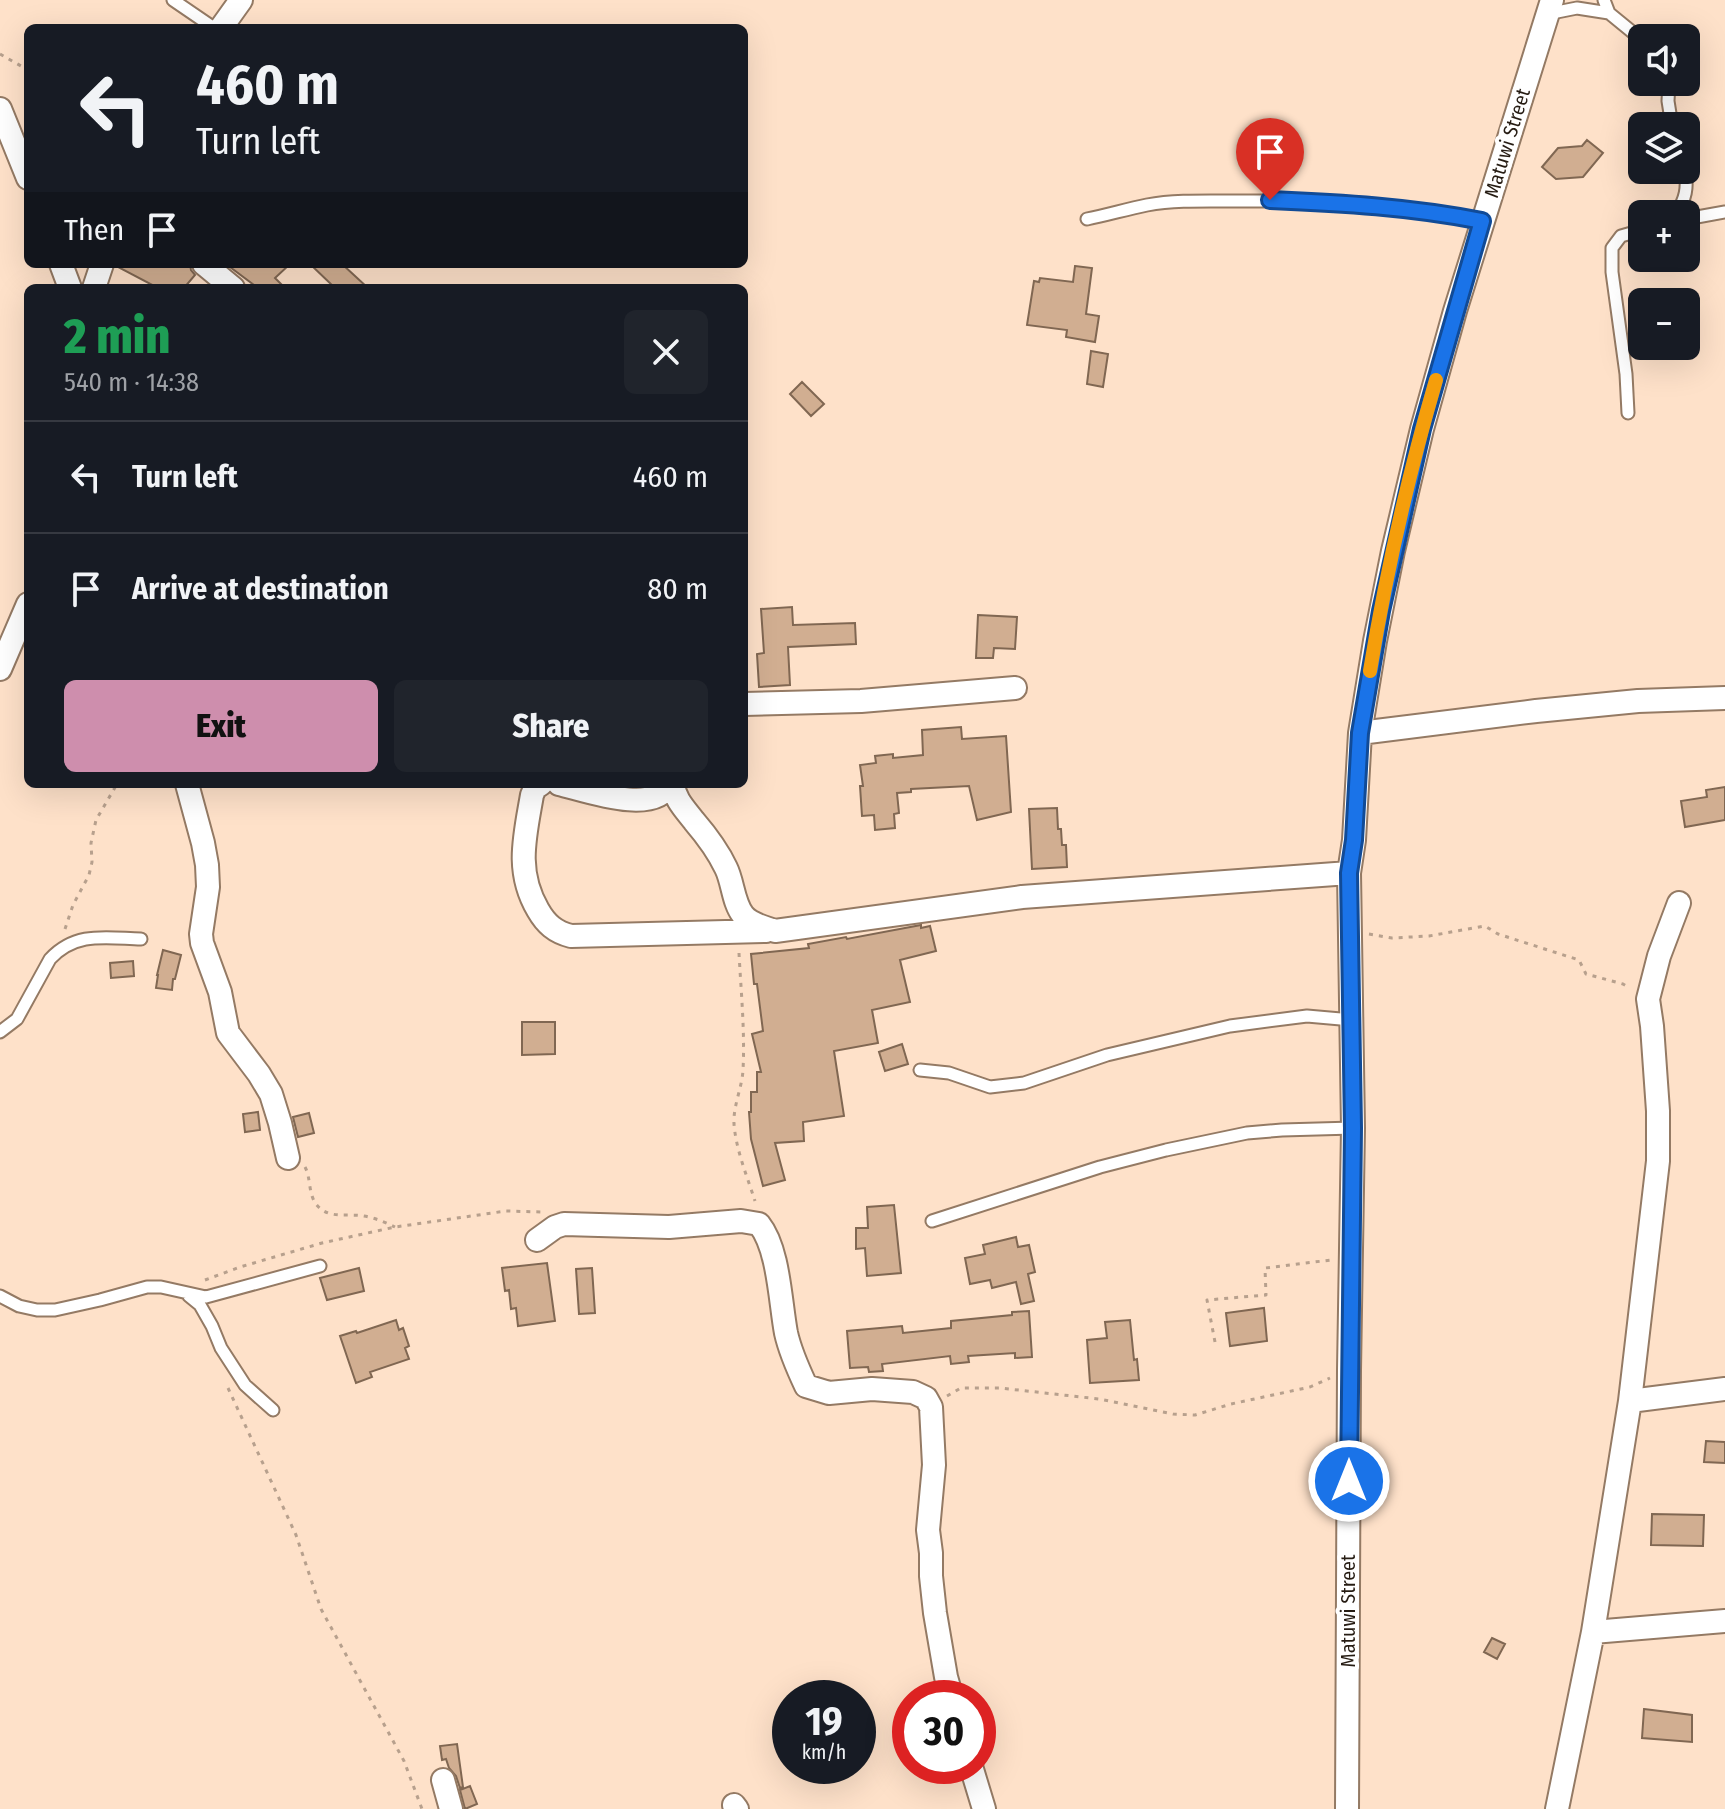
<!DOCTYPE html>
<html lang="en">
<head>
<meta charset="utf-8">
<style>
  body { margin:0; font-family:"Fira Sans Condensed",sans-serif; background:#20242c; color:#f1f3f6; height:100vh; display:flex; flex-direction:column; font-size:30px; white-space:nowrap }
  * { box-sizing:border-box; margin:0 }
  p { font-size:26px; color:#9ea1a6 }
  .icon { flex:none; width:44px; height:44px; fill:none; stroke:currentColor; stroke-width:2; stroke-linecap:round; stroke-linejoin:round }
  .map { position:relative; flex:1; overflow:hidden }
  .panel { position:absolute; left:24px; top:284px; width:724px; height:504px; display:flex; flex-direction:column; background:#171b24; border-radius:12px; box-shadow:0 8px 32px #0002 }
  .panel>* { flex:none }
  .top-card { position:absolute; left:24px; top:24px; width:724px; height:244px; border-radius:12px; box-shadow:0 8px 32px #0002; background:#171b24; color:#f1f3f6; overflow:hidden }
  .controls { position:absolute; left:1628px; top:24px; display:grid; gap:16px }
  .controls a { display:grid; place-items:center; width:72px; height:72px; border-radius:12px; background:#171b24; box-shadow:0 8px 32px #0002; font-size:40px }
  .speed { position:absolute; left:772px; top:1680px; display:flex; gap:16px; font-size:40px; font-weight:700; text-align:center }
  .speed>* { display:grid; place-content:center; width:104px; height:104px; border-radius:50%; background:#171b24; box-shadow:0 8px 32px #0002; line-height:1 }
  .speed small { font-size:20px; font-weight:400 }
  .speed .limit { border:12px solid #d22; background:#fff; color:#111 }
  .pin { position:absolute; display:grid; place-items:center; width:68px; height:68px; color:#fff; margin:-82px -34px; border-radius:50% 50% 50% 0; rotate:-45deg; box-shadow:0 0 8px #0007 }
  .pin .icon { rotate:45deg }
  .me { position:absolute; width:88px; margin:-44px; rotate:0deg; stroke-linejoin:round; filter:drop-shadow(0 0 6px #0008) }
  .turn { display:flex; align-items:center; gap:28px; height:168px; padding:0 40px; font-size:36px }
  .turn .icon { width:104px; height:104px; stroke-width:2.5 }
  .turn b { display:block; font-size:56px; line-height:68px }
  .then { display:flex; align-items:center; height:76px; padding:0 40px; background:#0003; gap:16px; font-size:30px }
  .round { display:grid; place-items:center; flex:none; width:84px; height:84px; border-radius:12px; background:#20242c }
  .summary { display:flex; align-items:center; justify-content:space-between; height:136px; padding:0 40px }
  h1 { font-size:48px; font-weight:800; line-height:60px; color:#1e9e55 }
  .action { display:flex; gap:16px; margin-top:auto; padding:16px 40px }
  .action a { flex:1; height:92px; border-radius:12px; background:#ce8ead; color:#111; font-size:32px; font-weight:800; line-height:92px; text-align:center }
  .action a+a { background:#20242c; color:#f1f3f6 }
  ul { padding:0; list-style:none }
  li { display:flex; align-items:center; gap:24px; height:112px; padding:0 40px; border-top:2px solid #363941 }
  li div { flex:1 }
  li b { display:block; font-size:30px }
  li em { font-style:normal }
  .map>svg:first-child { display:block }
  .building { fill:#d1ae91; stroke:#806752; stroke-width:2 }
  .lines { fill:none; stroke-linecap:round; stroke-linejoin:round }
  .lane-casing { stroke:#947a64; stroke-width:15 }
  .street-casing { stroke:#947a64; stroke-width:26 }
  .path { stroke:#b7a08d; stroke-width:3; stroke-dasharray:4 6; stroke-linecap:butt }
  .lane { stroke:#fff; stroke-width:11 }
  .street { stroke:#fff; stroke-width:22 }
  .route-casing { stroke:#114b97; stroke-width:20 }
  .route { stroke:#1a73e8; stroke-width:14 }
  .slow { stroke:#f59e0b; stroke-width:14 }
  .labels { text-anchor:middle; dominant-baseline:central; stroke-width:8; stroke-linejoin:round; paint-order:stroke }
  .street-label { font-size:20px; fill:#261c13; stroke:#fff }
</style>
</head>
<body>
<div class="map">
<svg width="1725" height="1809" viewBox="0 0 1725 1809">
  <rect width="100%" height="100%" fill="#fee1c9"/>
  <!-- building -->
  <path class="building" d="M1587,140L1603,153L1583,177L1556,179L1542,167L1558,148L1582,146Z
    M116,264H190L191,270L195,275L184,288H158L116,266Z
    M226,264H290L275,278L285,288H258Z
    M310,264H342L368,288H335Z
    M1075,266L1092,268L1086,314L1099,316L1095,342L1066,337L1067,330L1027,325L1034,281L1039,282L1040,278L1073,282Z
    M1091,351L1108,354L1103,387L1087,384Z
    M802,382L824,404L811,416L790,394Z
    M792,607L793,625L855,623L856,644L788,647L790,685L759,687L757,654L764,653L761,609Z
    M978,615L1017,617L1015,649L994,648L993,658H976Z
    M961,727L962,739L1006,736L1011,812L977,820L969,786L911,789V792L897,793L899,813L894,814L895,828L875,830L874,815L862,816L860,786H863L860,765L876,763L875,756L893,754V758L923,755L922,730Z
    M1725,787V820L1685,827L1681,801L1707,797L1706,790Z
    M1057,808L1058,829H1061L1062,845H1066L1067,867L1032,869L1029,809Z
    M921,925V928L930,926L936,951L900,960L910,1002L872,1010L878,1043L834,1051L844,1116L803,1122L804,1141L775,1143L785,1180L763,1186L751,1139L749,1112H751V1092H757V1072H761L752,1034L763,1031L757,984H754L751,954L809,948L808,944L846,937L847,939Z
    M163,950L181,955L175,979H173L172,990L156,988L158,975H157Z
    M133,961L134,976L111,978L110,963Z
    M522,1022H555V1054L522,1055Z
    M902,1044L908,1064L885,1071L879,1052Z
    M258,1112L260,1130L245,1132L243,1114Z
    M309,1113L314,1133L298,1137L293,1117Z
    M894,1205L901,1273L867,1276L865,1248L856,1249V1228H868L867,1207Z
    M1016,1237L1018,1247L1029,1245L1035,1272L1028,1274L1034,1301L1021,1304L1016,1282L992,1288L990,1280L970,1284L965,1258L985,1254L983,1245Z
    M547,1263L555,1321L518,1326L516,1308L511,1309L509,1290L505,1291L502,1268Z
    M359,1268L364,1291L327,1300L320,1278Z
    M592,1268L595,1313L579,1314L576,1269Z
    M1264,1308L1267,1341L1230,1346L1226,1313Z
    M1029,1311L1032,1357L1015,1358V1353L968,1356L969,1362L951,1364L950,1356L882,1364L883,1371L869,1372L868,1367L850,1368L847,1331L902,1326L903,1333L951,1328V1321L1012,1315V1312Z
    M396,1320L399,1330L403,1328L409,1346L405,1348L409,1359L370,1372L372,1377L356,1383L340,1336L356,1331L357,1333Z
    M1130,1320L1134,1360L1137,1359L1139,1380L1090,1383L1087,1340L1107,1338L1105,1322Z
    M1706,1441L1725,1442V1463L1704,1462Z
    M1652,1514L1704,1515L1703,1546L1651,1545Z
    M1492,1638L1505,1644L1497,1659L1484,1652Z
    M1644,1709L1692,1715V1742L1642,1738Z
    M457,1744L463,1787L460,1788L456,1776L449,1768L446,1759L442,1760L440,1746Z
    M470,1786L477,1804L465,1809L460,1790Z"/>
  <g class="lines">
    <defs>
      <path id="lane" d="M173,0L214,28
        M1604,0L1609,13L1642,40
        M1547,14L1577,8L1609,13
        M1669,82L1668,101L1672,126
        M1676,214C1685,200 1689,187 1684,170
        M1087,219C1107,215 1127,209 1147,205C1175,200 1204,201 1232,201C1316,200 1399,205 1482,221
        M1686,219L1725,212
        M1628,413L1626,374L1612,272V248L1621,236L1642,230
        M0,1032L17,1019L50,959C76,931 106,938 141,939
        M920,1070L949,1073L990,1087L1024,1083L1107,1055L1230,1026L1307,1016L1352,1020
        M932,1221L1100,1167L1166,1150L1247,1133L1282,1130L1353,1128
        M0,1296L19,1306L37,1310H55L100,1300L147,1287H161L206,1297L320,1266
        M189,1296L200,1305L212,1326L221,1348L245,1385L273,1410"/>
      <path id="street" d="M221,28L241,0
        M0,109L28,178
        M61,264L70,288
        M204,264L233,288
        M94,288L102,264
        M0,669L28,604
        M744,704L861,701L1015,688
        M1360,733L1536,711L1638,701L1725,698
        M187,784L203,843L207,865L208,887L201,934L202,943L220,992L228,1033L259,1074L271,1094L280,1123L288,1158
        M541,784L535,788L532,795C525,836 515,871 538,910C546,924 555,932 571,936L766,931
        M559,784C585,790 655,816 669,784
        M673,784C675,800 685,809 694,821C706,835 718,851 726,868C733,882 733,902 743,915C751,925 764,927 775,931L1022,897L1349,873
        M537,1240L555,1227L564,1224L669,1227L741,1221L759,1224C779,1249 780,1301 786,1333C790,1351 798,1369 806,1386L829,1393L872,1389L913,1392L926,1398L931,1407L934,1465L928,1530L931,1553V1576L935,1613L946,1677L952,1698
        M1630,1401L1725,1389
        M1593,1632L1725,1621
        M971,1766L984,1809
        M443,1780L451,1809
        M734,1805L737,1809
        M1347,1809L1349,1370L1353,1128L1349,873L1354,840L1360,733L1375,641L1393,551L1422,429L1455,311L1552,0
        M1557,1809L1593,1632L1630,1401L1658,1161V1111L1652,1026L1648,999L1659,956L1679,903"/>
    </defs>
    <!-- lane casing -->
    <use href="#lane" class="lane-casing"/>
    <!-- street casing -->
    <use href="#street" class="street-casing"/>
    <!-- path -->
    <path class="path" d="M0,54L28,70
      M65,929L73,905L89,875L92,862L91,843L96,820L117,784
      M1369,934L1392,938L1429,936L1485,926L1498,934L1579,960L1586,974L1623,984L1630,988
      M739,953C741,992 745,1031 743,1070C742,1088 733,1106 734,1124C736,1150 747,1176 755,1201
      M305,1167C311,1178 308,1193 316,1204C328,1220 347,1213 364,1216C375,1218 385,1222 395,1227
      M205,1280L240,1267L322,1243L395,1227L506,1211L541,1212
      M1215,1342L1207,1300L1266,1295L1265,1268L1331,1260
      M228,1388L296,1535L321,1609L404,1761L422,1809
      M947,1396L961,1388H1000L1099,1399L1173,1414L1195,1415L1231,1404L1310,1387L1330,1378"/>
    <!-- lane -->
    <use href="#lane" class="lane"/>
    <!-- street -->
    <use href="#street" class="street"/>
  </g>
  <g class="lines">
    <defs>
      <path id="route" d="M1270,200C1342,203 1411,207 1482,221L1422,429L1381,611L1360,733L1354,840L1349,873L1353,1128L1349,1481"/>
    </defs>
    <!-- route casing -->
    <use href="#route" class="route-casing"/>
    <!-- route -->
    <use href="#route" class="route"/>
    <!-- slow -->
    <path class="slow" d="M1370,671C1386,573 1408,476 1436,380"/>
  </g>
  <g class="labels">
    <!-- street labels -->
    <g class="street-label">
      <text transform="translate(1507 143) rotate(-73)">Matuwi Street</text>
      <text transform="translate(1348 1611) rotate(-90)">Matuwi Street</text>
    </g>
  </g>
</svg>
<div class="controls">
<a><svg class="icon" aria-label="sound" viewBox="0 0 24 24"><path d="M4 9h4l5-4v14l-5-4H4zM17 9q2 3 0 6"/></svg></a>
<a><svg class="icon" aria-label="layers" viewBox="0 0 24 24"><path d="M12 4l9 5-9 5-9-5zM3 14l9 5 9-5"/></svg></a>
<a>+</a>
<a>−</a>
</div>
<div class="speed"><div>19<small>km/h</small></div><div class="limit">30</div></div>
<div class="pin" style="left:1270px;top:200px;background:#d93025"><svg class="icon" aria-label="arrive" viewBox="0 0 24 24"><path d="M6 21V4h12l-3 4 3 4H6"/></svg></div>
<svg class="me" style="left:1349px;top:1481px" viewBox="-20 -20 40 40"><circle r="17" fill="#1a73e8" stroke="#fff" stroke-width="3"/><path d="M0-11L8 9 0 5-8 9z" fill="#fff"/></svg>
<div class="top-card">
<div class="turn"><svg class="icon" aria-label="left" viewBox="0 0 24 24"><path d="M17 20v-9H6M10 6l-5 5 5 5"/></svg><div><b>460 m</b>Turn left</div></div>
<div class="then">Then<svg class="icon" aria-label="arrive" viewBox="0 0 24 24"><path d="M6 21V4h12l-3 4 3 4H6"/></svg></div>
</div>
<section class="panel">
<div class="summary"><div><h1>2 min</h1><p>540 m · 14:38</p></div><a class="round"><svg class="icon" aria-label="close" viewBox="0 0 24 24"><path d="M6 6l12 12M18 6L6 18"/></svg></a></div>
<ul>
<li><svg class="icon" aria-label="left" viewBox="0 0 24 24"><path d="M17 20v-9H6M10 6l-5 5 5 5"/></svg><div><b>Turn left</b></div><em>460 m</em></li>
<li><svg class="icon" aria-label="arrive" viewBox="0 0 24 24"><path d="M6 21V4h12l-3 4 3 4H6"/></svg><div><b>Arrive at destination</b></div><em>80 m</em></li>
</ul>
<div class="action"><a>Exit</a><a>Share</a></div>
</section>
</div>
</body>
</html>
